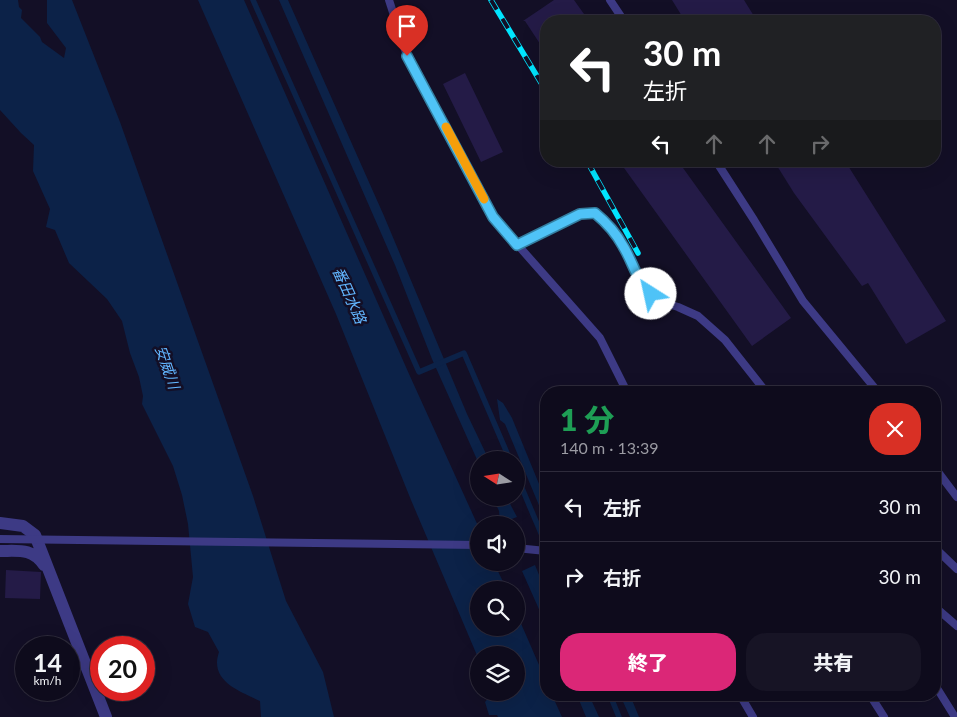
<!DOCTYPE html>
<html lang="ja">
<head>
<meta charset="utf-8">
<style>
  body { margin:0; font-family:Lato,"Noto Sans JP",sans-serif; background:#171425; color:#f1f3f6; height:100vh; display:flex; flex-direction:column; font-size:19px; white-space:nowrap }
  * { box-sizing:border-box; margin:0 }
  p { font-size:16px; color:#9b9ba3 }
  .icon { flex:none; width:28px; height:28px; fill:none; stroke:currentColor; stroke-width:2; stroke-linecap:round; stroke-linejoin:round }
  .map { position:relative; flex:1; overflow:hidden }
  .drawer { position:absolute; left:540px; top:386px; width:401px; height:315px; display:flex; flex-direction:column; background:#0e0b1c; border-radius:20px; box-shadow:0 5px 20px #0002,0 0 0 1px #2e2b3b }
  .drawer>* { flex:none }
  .guide { position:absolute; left:540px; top:15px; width:401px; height:152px; border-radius:20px; box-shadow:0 5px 20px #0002,0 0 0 1px #2e2b3b; background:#202124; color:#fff; overflow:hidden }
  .needle { width:32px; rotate:282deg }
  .fabs { position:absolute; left:470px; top:451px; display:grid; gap:10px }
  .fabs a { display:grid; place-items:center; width:55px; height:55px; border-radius:50%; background:#0e0b1c; box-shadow:0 5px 20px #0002,0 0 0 1px #2e2b3b; font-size:25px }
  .speed { position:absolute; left:15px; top:636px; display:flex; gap:10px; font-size:25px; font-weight:700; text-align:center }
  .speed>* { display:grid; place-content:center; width:65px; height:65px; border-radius:50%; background:#0e0b1c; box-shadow:0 5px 20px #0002,0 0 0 1px #2e2b3b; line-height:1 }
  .speed small { font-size:12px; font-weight:400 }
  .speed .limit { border:8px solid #d22; background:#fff; color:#111 }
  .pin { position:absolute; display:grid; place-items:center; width:42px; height:42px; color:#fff; margin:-51px -21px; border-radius:50% 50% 50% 0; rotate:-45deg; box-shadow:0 0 5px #0007 }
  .pin .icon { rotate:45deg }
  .me { position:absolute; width:55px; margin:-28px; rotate:325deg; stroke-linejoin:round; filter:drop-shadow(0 0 4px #0008) }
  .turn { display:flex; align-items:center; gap:18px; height:105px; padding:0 20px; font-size:22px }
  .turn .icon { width:65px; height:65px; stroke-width:2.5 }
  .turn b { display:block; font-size:35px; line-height:42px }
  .lanes { display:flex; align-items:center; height:48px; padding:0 20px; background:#0003; justify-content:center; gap:25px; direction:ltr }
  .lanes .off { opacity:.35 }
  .round { display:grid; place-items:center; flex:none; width:52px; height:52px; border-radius:20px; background:#171425 }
  .headline { display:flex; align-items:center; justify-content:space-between; height:85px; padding:0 20px }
  h1 { font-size:30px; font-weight:800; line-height:38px; color:#1e9e55 }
  .action { display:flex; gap:10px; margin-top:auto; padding:10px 20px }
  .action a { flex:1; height:58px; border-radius:20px; background:#db2777; color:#fff; font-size:20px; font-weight:800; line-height:58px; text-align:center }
  .action a+a { background:#171425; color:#f1f3f6 }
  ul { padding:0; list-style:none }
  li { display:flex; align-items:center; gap:15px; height:70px; padding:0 20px; border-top:1px solid #2e2b3b }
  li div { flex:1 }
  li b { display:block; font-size:19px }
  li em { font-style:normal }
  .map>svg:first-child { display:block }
  .water { fill:#0c2248 }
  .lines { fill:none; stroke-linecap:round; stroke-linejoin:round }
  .stream { stroke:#0c2248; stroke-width:5.5 }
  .building { fill:#241b47 }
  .service { stroke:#3d3a85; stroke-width:8 }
  .tertiary { stroke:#3d3a85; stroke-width:12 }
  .rail-casing { stroke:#00e5ff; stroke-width:5.5 }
  .rail { stroke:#130f26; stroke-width:4; stroke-dasharray:11; stroke-linecap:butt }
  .service-bridge { stroke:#3d3a85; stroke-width:8 }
  .route-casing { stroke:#337fa1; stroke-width:12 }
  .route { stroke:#4fc3f7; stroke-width:9 }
  .slow { stroke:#f59e0b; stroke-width:9 }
  .labels { text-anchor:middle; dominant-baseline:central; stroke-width:5; stroke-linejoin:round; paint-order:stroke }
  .water-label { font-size:15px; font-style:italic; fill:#62b6ff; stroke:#130f26 }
</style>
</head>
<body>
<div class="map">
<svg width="957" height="717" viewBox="0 0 957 717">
  <rect width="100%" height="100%" fill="#130f26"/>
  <!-- water -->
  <path class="water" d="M0,0H18L19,7L22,10L21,18L40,37L42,42L64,58L66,48L47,23V0H72L120,122L253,496L286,601L323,672L334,717H261L260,701C239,691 209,681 219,652L208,632L195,627L188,604L193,577L188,524L182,495L173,466L142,404L143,396L139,377L130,353L122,321L107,299L69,263L55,230L46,227L50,209L33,171L34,145L21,133L0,110Z
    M198,0H244L409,374L479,528V562L494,563L507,590H479V628H516V612L546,681V695H552L562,717H498L497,715H489L485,702L493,693L516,692V655H479V660L411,500L336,314Z
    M279,0H288L384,216L467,414L489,460H479V464L432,359L395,265Z
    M497,399L503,403L512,418L546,501V522L505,424L500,420Z
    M493,498H507L517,517L500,523L499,511Z
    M535,565L546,592V625L522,571Z
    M577,695H589L599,717H586Z
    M620,695H630L639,717H630Z"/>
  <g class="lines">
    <!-- stream -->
    <path class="stream" d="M253,0L419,372L464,353L510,460
      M516,474L546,545
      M610,695L619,717"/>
  </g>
  <!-- building -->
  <path class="building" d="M554,0H574L589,21H546V53L525,21H523Z
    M672,0H744L757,21H685Z
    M465,73L503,152L481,162L443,84Z
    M619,161H678L791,318L752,346Z
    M774,161H845L946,321L906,344L868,283L862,286L794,193Z
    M6,570L41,572L40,599L5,598Z"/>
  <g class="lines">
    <!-- service -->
    <path class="service" d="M389,0L407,56L493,217L600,338L627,392
      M610,0L624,21
      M716,161L754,220L803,301L878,392
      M517,245L580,214L595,213L605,221L623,246L644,287L659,301L678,307L698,316L725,340L766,392
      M935,468L957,497
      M516,548L546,551
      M935,548L957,569
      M935,607L957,626
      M935,685L955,717
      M740,695L753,717
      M870,695L884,717"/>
    <!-- tertiary -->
    <path class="tertiary" d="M0,523L23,526L35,535L106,717
      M0,551C19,551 32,548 44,565"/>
    <defs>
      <path id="rail" d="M491,0L546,91
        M587,161L638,253"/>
    </defs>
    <!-- rail casing -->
    <use href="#rail" class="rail-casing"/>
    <!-- rail -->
    <use href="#rail" class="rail"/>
    <!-- service-bridge -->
    <path class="service-bridge" d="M0,539L479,545"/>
  </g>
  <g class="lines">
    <defs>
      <path id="route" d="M407,56L493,217L517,245L580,214L595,213C606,222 616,233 623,246C633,262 637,282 651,294"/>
    </defs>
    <!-- route casing -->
    <use href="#route" class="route-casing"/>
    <!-- route -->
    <use href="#route" class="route"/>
    <!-- slow -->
    <path class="slow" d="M446,127L484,199"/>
  </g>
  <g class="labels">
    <!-- water labels -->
    <g class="water-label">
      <text transform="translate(350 295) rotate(66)">番田水路</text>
      <text transform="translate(168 367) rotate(71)">安威川</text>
    </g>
  </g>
</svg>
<div class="fabs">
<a><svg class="needle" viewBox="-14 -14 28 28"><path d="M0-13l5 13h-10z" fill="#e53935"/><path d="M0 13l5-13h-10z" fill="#9b9ba3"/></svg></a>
<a><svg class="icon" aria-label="sound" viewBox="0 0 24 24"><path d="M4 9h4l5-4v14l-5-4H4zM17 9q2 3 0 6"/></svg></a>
<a><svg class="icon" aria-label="search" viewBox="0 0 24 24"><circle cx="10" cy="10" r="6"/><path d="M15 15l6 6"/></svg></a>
<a><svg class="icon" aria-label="layers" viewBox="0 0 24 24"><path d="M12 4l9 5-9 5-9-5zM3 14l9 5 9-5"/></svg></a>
</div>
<div class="speed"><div>14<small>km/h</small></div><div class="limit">20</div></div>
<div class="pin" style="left:407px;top:56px;background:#d93025"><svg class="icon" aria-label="arrive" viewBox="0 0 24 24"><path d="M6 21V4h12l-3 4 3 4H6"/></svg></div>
<svg class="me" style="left:651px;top:294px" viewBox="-20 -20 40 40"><circle r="19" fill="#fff"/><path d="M0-13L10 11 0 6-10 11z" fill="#4fc3f7"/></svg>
<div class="guide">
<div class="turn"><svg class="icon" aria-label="left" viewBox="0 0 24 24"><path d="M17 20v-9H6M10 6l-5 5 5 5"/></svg><div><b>30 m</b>左折</div></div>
<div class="lanes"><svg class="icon" aria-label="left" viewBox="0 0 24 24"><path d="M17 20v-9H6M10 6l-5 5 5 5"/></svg><svg class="icon off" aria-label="ahead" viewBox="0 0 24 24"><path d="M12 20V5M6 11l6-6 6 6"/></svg><svg class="icon off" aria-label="ahead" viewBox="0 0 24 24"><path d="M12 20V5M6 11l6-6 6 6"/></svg><svg class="icon off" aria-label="right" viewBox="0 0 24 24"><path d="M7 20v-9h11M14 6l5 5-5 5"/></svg></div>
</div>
<section class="drawer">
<div class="headline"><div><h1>1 分</h1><p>140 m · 13:39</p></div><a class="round" style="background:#d93025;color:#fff"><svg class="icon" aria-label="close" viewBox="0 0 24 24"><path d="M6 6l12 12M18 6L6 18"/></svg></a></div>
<ul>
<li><svg class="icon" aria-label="left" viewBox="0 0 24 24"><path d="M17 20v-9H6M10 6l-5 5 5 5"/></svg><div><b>左折</b></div><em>30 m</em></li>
<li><svg class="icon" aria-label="right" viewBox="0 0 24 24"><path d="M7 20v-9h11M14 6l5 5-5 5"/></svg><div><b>右折</b></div><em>30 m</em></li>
</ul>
<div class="action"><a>終了</a><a>共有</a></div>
</section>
</div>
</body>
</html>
